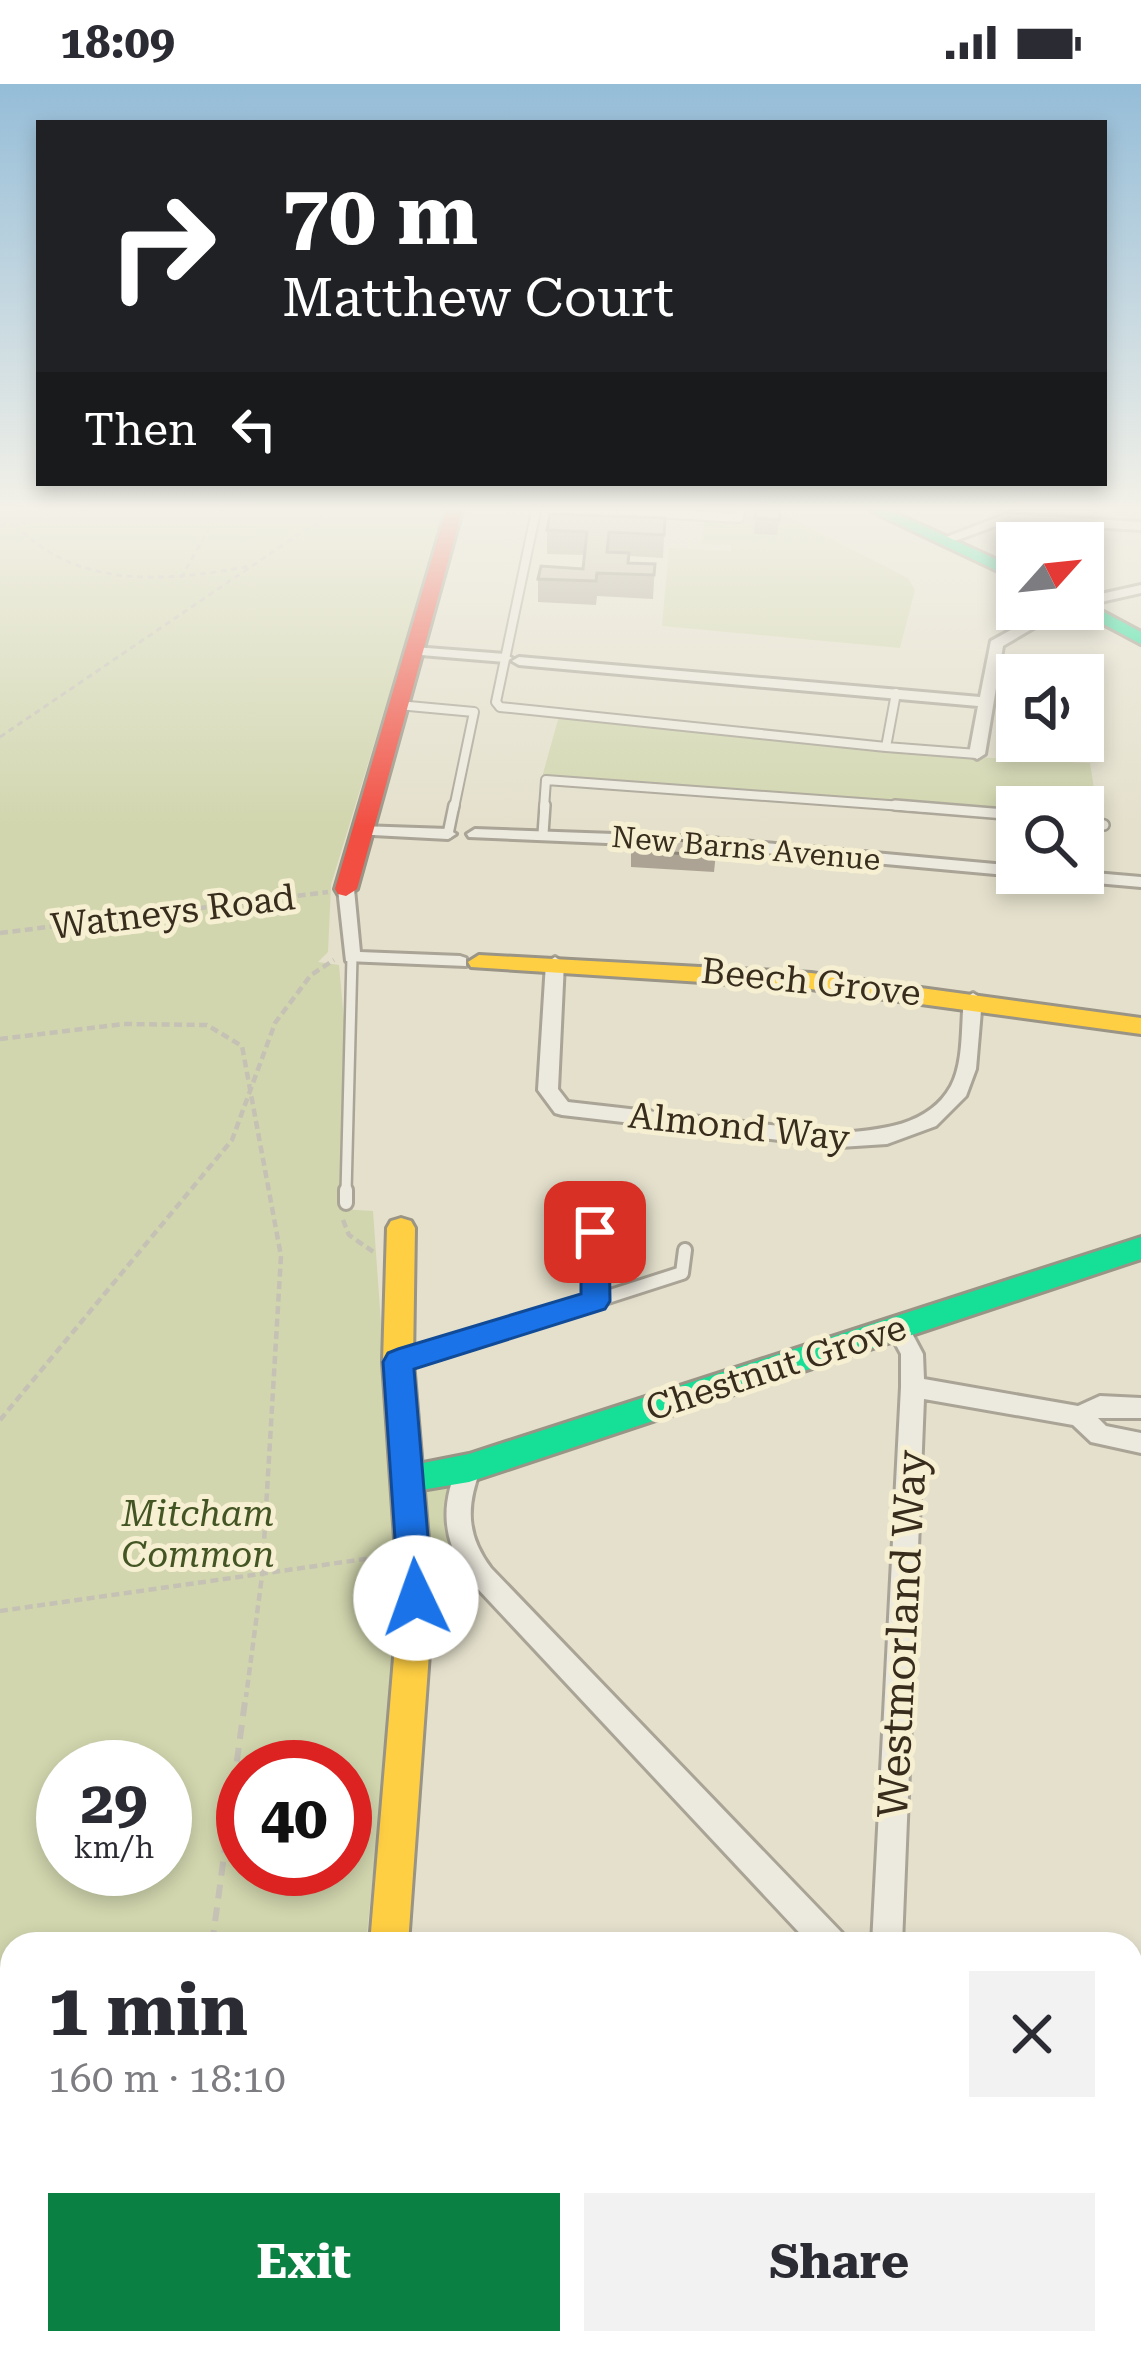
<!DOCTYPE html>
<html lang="en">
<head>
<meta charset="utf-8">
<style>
  body { margin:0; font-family:"Roboto Serif",serif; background:#f2f2f3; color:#2b2b33; height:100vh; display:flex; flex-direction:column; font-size:45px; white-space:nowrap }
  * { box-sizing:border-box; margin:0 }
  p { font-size:39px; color:#7c7c81 }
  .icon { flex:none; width:66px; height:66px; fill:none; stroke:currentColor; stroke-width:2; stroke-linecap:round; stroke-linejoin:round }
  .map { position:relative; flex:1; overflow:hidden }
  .panel { position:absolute; left:0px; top:1848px; width:1143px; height:423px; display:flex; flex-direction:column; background:#fff; border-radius:36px 36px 0 0; box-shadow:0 6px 18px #0003 }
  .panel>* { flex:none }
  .top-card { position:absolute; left:36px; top:36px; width:1071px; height:366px; border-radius:0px; box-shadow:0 6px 18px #0003; background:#202124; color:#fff; overflow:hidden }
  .needle { width:78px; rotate:63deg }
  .fabs { position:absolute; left:996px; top:438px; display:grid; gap:24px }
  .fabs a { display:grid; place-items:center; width:108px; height:108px; border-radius:0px; background:#fff; box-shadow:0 6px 18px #0003; font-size:60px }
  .speed { position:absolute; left:36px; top:1656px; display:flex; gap:24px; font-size:60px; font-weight:700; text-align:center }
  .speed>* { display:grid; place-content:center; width:156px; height:156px; border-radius:50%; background:#fff; box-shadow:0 6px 18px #0003; line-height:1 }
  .speed small { font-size:30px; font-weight:400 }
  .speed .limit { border:18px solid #d22; background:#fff; color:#111 }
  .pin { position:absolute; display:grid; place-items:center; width:102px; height:102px; color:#fff; margin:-51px; border-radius:24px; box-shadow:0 6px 18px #0006 }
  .me { position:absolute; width:132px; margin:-66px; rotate:357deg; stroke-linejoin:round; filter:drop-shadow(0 0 9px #0008) }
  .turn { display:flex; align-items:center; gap:42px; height:252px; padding:0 48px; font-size:54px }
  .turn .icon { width:156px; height:156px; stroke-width:2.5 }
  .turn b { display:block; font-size:84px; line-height:102px }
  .then { display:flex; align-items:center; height:114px; padding:0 48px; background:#0003; gap:24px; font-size:45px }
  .round { display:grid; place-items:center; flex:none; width:126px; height:126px; border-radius:0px; background:#f2f2f3 }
  .overview { display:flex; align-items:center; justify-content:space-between; height:204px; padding:0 48px }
  h1 { font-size:72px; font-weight:700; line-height:90px }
  .button { display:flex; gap:24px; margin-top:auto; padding:24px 48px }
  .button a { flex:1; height:138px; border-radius:0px; background:#0b8043; color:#fff; font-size:48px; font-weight:700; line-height:138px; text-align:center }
  .button a+a { background:#f2f2f3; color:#2b2b33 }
  .status { display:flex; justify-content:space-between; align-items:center; height:84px; padding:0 60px; background:#fff; direction:ltr }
  .status svg { height:33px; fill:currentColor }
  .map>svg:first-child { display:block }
  .green { fill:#d1d6ae; fill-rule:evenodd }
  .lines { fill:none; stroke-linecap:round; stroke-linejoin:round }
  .lane-far2-casing { stroke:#a9a496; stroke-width:12 }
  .lane-far1-casing { stroke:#a9a496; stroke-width:14 }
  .lane-casing { stroke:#a9a496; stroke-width:18 }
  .street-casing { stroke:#a9a496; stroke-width:6 }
  .fast-casing { stroke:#999485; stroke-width:6 }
  .slow-casing { stroke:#999485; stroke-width:6 }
  .jam-casing { stroke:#999485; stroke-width:6 }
  .path-far2 { stroke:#c5c1b5; stroke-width:3; stroke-dasharray:6 4.5; stroke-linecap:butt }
  .path-far1 { stroke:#c5c1b5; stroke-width:4.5; stroke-dasharray:8 4.5; stroke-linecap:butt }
  .path { stroke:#c5c1b5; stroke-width:6; stroke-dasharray:14 9; stroke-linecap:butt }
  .lane-far2 { stroke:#ece9de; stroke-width:8 }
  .lane-far1 { stroke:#ece9de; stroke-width:9 }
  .lane { stroke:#ece9de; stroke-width:12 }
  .street { fill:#ece9de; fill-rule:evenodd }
  .fast { fill:#16e098; fill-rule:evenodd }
  .slow { fill:#ffcf43; fill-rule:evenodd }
  .jam { fill:#f24e42; fill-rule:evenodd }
  .wall { fill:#aca395 }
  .building { fill:#c8bead; stroke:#8c8579; stroke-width:3 }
  .route { fill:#1a73e8; stroke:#114b97; stroke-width:3 }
  .labels { text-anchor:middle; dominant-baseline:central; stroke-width:10; stroke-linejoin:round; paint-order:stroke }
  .far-street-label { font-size:30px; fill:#382d1d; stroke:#f6efd2 }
  .street-label { font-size:36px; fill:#382d1d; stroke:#f6efd2 }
  .park-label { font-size:36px; font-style:italic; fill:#445524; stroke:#f6efd2 }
  .near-street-label { font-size:42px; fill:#382d1d; stroke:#f6efd2 }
</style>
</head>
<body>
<div class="status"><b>18:09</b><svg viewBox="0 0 49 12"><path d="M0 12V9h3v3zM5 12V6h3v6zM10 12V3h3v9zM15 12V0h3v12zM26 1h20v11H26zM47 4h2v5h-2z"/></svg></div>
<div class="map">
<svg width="1141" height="2269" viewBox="0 0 1141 2269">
  <rect width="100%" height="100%" fill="#e4e0cc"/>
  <!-- green -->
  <path class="green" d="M0,427H445L331,801L328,868L318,878L339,881L347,970L340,1125L373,1127L395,1436L397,1555L366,1860H12V2259H325L324,2269H0ZM63,1683H165V1785H63ZM243,1683H345V1785H243Z
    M745,427H776L908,494L915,506L900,564L662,542L669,464L731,467V461L701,460L705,434L744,435Z
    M559,632L951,672L1090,679L1099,737L1083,736V723H1017V730L542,693Z
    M448,1398L452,1404L445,1439L455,1490L440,1495L430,1480L426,1409L427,1402Z"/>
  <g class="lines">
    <defs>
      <path id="lane-far2" d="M536,427L496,618L500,623L886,663L896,609
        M622,427L739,434L740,427
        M398,621L474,628L454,724
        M886,663L977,670
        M544,724L546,696L930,724"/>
      <path id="lane-far1" d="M895,721L1017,731
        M1083,737L1104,741
        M448,750L454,721
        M543,750L545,721
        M346,1109L352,873"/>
      <path id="lane" d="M346,1119V1106
        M595,1217L682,1189L685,1166"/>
      <path id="street" d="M1006,430L1141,438V446L1007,438L946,460L936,457Z
        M1141,501V509L1083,522V514Z
        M1049,525H1066L1003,562L985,670L977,675L969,670L978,622L519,581L512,577L519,573L980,613L991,557Z
        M414,563L505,570L512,574L505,578L409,570V564Z
        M360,742L448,745L456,750L448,755L354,750V744Z
        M475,745L699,753L1017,782V789H1024L1017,792L699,763L469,753L467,750Z
        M1083,788L1141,793V803L1040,794L1032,789Z
        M346,800L354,805L360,868L460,872L466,874V882L346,877L338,805Z
        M555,873L564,879L558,1005L568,1018L840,1049C880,1046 929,1042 951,1002C964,978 961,941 964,915L973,909L982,915L976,985L966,1012L936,1042L887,1060L840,1063L562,1031L555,1029L538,1006L546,879Z
        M595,1140L602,1142L606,1148V1217L603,1223L398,1287L390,1285L387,1278L390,1271L584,1212V1148L588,1142Z
        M898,1235L906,1238L923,1270L924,1295L1078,1322L1100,1312L1141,1314V1334H1098L1106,1342L1141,1349V1369L1091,1358L1073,1341L924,1315L902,1860H872L901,1303V1270L887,1244L890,1238Z
        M469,1373L478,1376L481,1384C466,1422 466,1451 491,1484L842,1849L846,1860H810L478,1505L416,1526L407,1523L403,1514L407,1505L463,1486C441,1448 442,1417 460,1376Z
        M1131,1920L1141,1922V1954L1131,1952Z
        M335,2259H371L370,2269H334Z
        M806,2259H852L847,2269H801Z"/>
      <path id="fast" d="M871,427H891L1017,485V496Z
        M1083,517L1141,548V560L1077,526L1083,525Z
        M1141,1153V1175L469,1398L409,1408L398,1404L393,1394L398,1384L469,1370Z"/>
      <path id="slow" d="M479,871L811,889L1141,934V950L811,905L471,883L468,878Z
        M401,1134L411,1137L415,1144L413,1278L433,1514L408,1860H370L399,1514L383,1278L387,1144L391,1137Z"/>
      <path id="jam" d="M446,427H462L357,805L346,812L338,810L335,805Z"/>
    </defs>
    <!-- lane-far2 casing -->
    <use href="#lane-far2" class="lane-far2-casing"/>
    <!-- lane-far1 casing -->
    <use href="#lane-far1" class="lane-far1-casing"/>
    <!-- lane casing -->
    <use href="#lane" class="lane-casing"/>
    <!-- street casing -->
    <use href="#street" class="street-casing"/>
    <!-- fast casing -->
    <use href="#fast" class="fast-casing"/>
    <!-- slow casing -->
    <use href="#slow" class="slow-casing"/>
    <!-- jam casing -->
    <use href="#jam" class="jam-casing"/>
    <!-- path-far2 -->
    <path class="path-far2" d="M15,440C76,506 168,498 250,482
      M15,440L25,427
      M0,442L90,427
      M181,494L219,427
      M0,653L305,446L341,427"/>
    <!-- path-far1 -->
    <path class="path-far1" d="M0,849L328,808
      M0,955L124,940L207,941L242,962L281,1172L262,1492L246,1613
      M343,1136L349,1151L375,1169
      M0,1336L232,1056L275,939L311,891L334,876
      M0,1527L386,1472"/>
    <!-- path -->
    <path class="path" d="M212,1860L246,1610
      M164,2269L165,2259"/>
    <!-- lane-far2 -->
    <use href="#lane-far2" class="lane-far2"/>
    <!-- lane-far1 -->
    <use href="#lane-far1" class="lane-far1"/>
    <!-- lane -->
    <use href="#lane" class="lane"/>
    <!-- street -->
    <use href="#street" class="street"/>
    <!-- fast -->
    <use href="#fast" class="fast"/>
    <!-- slow -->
    <use href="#slow" class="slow"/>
    <!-- jam -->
    <use href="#jam" class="jam"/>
  </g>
  <!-- wall -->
  <path class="wall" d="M756,427H780L777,451L754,450Z
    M665,434L663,474L629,472V479L655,480L653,515L597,512L596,521L538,518V495L583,485L584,471L547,470V446Z
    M717,759L714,788L631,783V766Z
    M1131,1978L1141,1980V2056L1131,2054Z
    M1131,2183L1141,2185V2262L1130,2259Z"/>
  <!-- building -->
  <path class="building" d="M756,427H780L779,436L755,434Z
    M550,430L665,434L664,451L609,448L607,468L629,469L628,479L655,480L654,491L597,489L596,497L538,495L541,482L583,485L587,448L547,446Z
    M633,753L717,759L716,772L631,766Z
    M1131,1978L1141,1980V2039L1131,2037Z
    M1131,2183L1141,2185V2252L1131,2250Z"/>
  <!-- sky -->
  <linearGradient id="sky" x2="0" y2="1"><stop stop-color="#95bdd8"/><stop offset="0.57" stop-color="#f3f1e8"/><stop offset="1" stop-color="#f3f1e8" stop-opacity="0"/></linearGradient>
  <rect width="1141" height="744" fill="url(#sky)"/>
  <!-- route -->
  <path class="route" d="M595,1138L609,1148L610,1217L605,1225L414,1285L433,1514L428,1525L416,1529L404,1525L399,1514L383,1278L388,1269L398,1265L581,1210V1148Z"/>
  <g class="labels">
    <!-- far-street labels -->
    <g class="far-street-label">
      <text transform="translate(746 764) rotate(5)">New Barns Avenue</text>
    </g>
    <!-- street labels -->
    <g class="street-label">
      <text transform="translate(173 828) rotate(-7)">Watneys Road</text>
      <text transform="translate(811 898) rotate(6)">Beech Grove</text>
      <text transform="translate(739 1043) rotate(6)">Almond Way</text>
      <text transform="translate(776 1284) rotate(-18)">Chestnut Grove</text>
    </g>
    <!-- park labels -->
    <g class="park-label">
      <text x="198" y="1430">Mitcham<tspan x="198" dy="41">Common</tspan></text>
    </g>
    <!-- near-street labels -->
    <g class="near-street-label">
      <text transform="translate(902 1550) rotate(-87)">Westmorland Way</text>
    </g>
  </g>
</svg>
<div class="fabs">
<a><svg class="needle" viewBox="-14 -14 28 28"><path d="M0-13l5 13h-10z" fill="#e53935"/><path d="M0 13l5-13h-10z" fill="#7c7c81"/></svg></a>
<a><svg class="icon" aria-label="sound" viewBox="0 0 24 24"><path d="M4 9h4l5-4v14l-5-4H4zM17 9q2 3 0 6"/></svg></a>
<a><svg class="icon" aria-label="search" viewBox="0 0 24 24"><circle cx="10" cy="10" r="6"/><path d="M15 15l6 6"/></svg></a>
</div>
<div class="speed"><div>29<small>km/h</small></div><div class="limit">40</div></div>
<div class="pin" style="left:595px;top:1148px;background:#d93025"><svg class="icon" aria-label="arrive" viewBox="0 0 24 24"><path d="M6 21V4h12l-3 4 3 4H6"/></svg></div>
<svg class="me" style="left:416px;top:1514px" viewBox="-20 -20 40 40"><circle r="19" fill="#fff"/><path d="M0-13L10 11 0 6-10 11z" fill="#1a73e8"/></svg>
<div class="top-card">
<div class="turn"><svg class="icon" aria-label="right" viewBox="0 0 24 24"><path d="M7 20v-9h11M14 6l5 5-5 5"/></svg><div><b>70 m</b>Matthew Court</div></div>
<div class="then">Then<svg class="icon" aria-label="left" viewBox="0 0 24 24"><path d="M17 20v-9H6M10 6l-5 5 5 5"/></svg></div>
</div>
<section class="panel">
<div class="overview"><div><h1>1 min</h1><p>160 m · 18:10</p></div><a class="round"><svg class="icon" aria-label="close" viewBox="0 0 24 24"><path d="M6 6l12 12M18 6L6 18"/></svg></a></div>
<div class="button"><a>Exit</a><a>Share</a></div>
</section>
</div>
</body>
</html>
